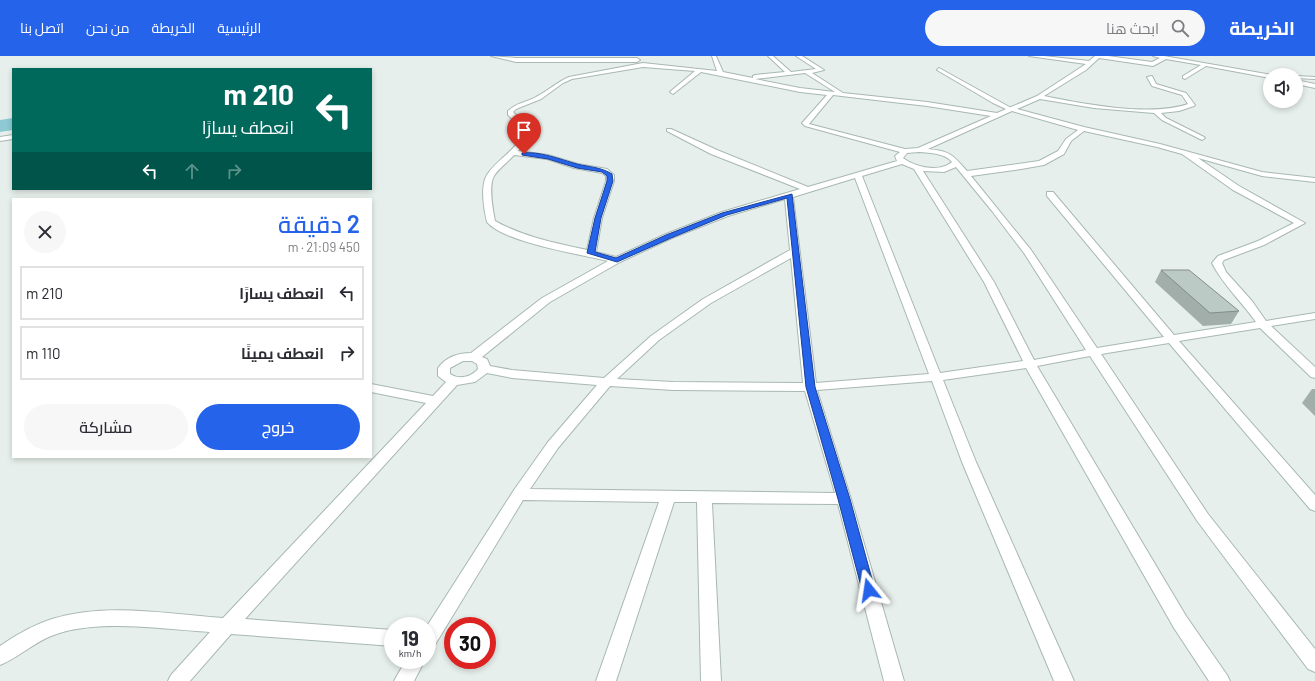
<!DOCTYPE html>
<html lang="ar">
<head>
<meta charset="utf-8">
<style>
  body { margin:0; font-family:Barlow,Cairo,sans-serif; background:#f7f7f7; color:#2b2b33; direction:rtl; height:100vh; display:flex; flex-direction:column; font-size:15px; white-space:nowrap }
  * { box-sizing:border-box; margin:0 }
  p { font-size:13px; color:#7c7c81 }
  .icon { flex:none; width:22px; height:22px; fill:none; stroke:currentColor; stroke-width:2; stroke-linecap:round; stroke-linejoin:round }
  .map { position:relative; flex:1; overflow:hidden; direction:ltr }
  .details { position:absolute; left:12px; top:142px; width:360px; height:260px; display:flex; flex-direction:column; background:#fff; border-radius:0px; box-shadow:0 2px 6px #0003; direction:rtl }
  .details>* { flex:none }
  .top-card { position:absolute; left:12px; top:12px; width:360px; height:122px; border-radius:0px; box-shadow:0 2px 6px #0003; direction:rtl; background:#00695c; color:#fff; overflow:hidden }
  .tools { position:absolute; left:1263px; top:12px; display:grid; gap:8px }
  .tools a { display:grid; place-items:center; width:40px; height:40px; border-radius:50%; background:#fff; box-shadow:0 2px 6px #0003; font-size:20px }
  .speed { position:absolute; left:384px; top:561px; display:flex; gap:8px; font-size:20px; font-weight:700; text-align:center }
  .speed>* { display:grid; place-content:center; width:52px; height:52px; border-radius:50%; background:#fff; box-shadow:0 2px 6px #0003; line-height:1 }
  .speed small { font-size:10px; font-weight:400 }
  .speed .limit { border:6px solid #d22; background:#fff; color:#111 }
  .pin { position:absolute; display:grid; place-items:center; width:34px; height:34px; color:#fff; margin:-41px -17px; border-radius:50% 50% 50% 0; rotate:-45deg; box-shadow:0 0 4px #0007 }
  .pin .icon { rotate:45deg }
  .me { position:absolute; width:44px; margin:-22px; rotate:345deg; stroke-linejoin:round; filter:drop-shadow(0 0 3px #0008) }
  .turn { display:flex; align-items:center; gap:14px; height:84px; padding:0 12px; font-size:18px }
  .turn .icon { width:52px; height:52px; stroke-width:2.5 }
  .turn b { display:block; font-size:28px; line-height:34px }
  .lanes { display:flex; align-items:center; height:38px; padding:0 12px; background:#0003; justify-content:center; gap:20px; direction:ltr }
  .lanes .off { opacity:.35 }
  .round { display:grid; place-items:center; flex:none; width:42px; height:42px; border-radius:21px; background:#f7f7f7 }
  .headline { display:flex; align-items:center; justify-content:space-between; height:68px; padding:0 12px }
  h1 { font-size:24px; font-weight:600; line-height:30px; color:#2563eb }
  .button { display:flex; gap:8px; margin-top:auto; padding:8px 12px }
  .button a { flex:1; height:46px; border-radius:24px; background:#2563eb; color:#fff; font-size:16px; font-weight:600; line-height:46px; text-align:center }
  .button a+a { background:#f7f7f7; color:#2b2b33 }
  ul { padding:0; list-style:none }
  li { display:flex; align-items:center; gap:12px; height:54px; margin:0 8px 6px; padding:0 4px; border:2px solid #e1e1e2; border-radius:0px }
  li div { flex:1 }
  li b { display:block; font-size:15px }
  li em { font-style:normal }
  header { display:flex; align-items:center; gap:24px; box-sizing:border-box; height:56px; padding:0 20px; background:#2563eb; color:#fff }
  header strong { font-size:19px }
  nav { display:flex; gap:22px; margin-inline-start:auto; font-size:14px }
  .search { width:280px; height:36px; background:#f7f7f7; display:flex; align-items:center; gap:10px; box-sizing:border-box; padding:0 14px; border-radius:22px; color:#7c7c81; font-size:15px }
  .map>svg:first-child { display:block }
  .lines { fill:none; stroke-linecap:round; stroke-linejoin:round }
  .river { fill:#8ec9d4; fill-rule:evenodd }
  .lane-casing { stroke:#a8b8b2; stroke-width:2 }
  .street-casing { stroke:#a8b8b2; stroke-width:2 }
  .lane { fill:#fff; fill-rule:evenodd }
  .street { fill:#fff; fill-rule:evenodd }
  .wall { fill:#a1aea9 }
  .building { fill:#bbcac4; stroke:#838d89 }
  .route { fill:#2563eb; stroke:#184099 }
</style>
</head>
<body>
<header>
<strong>الخريطة</strong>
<div class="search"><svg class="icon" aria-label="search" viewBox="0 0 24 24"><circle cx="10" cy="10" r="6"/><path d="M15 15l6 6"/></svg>ابحث هنا</div>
<nav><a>الرئيسية</a><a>الخريطة</a><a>من نحن</a><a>اتصل بنا</a></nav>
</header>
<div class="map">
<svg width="1315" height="625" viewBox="0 0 1315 625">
  <rect width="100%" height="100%" fill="#e6efeb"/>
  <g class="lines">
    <!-- river -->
    <path class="river" d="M13,62V74L0,76V64Z"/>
    <defs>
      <path id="lane" d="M939,12L1013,53L1008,54L993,47L937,14Z
        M1296,20L1315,21V23L1296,22Z
        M13,79V83L0,85V81Z"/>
      <path id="street" d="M491,0L516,2H637L640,4L637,6H516Z
        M712,0H716L723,16L753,22V20L755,19L785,16L768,0H773L791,16L816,13L796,0H802L824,14L812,17L843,37L927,46L997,57L1037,40L1086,8L1029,0H1044L1089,5L1095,0H1108L1152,6L1160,2L1153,0H1164L1272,19H1270V22L1206,10L1185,23L1183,22V20L1201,9L1166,3L1153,10L1099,2L1086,14L1044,40C1083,48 1151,61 1188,48L1182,39L1152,30L1147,21L1152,20L1156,28L1186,37L1195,49L1194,50L1179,55L1161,57L1166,62L1204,81L1205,82L1202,84L1162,64L1154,57L1094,52L1040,43L1017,53L1084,71L1160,88L1262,116L1315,122V126L1262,120L1198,102L1239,130L1305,167L1264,189L1224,204L1222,207L1226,216L1252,245L1266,265L1315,257V263L1271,270L1315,311V322L1311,321L1260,272L1179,285L1315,439V455L1310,453L1169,287L1101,298L1208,458L1315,593V616L1308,613L1198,466L1090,300L1037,310L1186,560L1227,619L1230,625H1209L1174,572L1026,312L943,324L976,406L1074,625H1054L962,406L932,325L817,334L851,443L904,625H884L838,448L712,447L721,625H701L697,446H674L616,625H596L659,446L523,444L433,592L427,594V570L514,434L548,386L597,329L512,322L487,317L475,326L457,329L245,563L393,574V590L231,578L190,625H168L171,619L210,576C164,573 94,562 51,580C33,587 18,602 0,609V590C16,579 33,569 52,563C105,546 169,558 223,562L426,347L371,336V328L433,340L446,326L438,320V312C446,301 458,297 471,297L542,242L608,205C580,198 505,187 487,166C484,154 480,130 487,119C496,104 514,96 523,79L518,68L508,59V55C516,47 527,46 536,41C548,35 557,26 569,21L643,7L717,15ZM643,11L695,15L671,35L670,36L673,38L701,16L800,36L827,39L803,66L802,67L805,70L900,96L895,100L897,105L808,131L717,94L671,73H667V75L711,98L800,133L722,156L666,178L616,201L596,196L602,162L614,125V119L607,113L578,108L548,99L518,95L524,88L529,79L523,66L513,56L516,53L541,43L563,27L572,23ZM805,17L835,36L800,32L755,23ZM833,39L927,50L991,60L918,92L905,93L809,68ZM1012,55L1078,74L1066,83L1058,95L1039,105L967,115C953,99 950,95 928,93ZM1084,75L1157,91L1182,98L1233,134L1294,167L1258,185L1218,200L1212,207C1223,229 1242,246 1256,266L1174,279L1053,136H1047V140L1164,281L1097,292L1031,194L971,120L1021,113L1044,109L1064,98L1071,85ZM919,96C930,97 945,97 952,106C939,117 915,111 903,102L907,97ZM514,99L547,103L574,112L602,117L606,120V125L594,162L587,194C555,187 524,181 495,165C493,154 488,130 494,120C498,113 508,106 514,99ZM902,108L914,113L984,226L1023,305L940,317L862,120ZM956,111L992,155L1024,197L1086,294L1034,304L994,226L923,115L944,116ZM855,122L929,318L816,327L793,141ZM785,143L790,194L703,243L651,280L604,322L512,314L490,310L487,303L482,301L550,246L620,206L672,182L728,160ZM791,202L803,327L673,326L617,323L659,284L711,247ZM463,305H472L477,308L478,313C471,321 460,324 450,318V312ZM610,330L673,334L805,335L835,437L530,433L558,392Z
        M1296,24L1315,28V32L1296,28Z
        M406,604H425L414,625H394Z"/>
    </defs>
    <!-- lane casing -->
    <use href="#lane" class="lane-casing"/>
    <!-- street casing -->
    <use href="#street" class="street-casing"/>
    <!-- lane -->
    <use href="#lane" class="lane"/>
    <!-- street -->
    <use href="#street" class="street"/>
  </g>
  <!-- wall -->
  <path class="wall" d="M1161,214L1239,255L1231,268L1203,270L1155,226Z
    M1312,333H1315V360L1302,347Z"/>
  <!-- building -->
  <path class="building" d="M1161,214H1189L1239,255L1210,257Z"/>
  <!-- route -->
  <path class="route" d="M522,97C540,95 559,103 577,108C589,111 601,111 612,118L613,125L601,162L595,196L616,202L666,179L722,157L792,138L815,331L850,443L875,534L873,538L869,539L864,538L862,534L838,443L806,331L787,142L727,159L671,182L617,206L587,197L595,162L607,125V120L602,116L577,112L548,103L522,99Z"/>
</svg>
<div class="tools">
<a><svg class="icon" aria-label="sound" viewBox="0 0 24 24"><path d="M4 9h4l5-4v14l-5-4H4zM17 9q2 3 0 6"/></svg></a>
</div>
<div class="speed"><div>19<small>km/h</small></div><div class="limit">30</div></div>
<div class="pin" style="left:524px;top:98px;background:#d93025"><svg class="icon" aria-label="arrive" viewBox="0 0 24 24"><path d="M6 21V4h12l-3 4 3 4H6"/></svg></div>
<svg class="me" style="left:869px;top:534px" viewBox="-20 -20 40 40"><path d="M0-17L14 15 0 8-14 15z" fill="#2563eb" stroke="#fff" stroke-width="4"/></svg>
<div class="top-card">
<div class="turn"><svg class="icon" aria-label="left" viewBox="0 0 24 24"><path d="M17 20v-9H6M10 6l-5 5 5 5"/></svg><div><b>210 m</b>انعطف يسارًا</div></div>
<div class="lanes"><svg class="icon" aria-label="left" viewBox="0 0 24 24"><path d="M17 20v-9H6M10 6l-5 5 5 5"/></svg><svg class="icon off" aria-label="ahead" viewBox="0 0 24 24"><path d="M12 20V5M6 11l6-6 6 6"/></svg><svg class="icon off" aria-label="right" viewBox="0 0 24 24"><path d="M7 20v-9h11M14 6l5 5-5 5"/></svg></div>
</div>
<section class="details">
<div class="headline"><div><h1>2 دقيقة</h1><p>450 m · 21:09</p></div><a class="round"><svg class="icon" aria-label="close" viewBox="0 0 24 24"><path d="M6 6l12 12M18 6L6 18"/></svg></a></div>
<ul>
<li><svg class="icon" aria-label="left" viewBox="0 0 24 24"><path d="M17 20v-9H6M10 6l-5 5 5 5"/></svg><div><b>انعطف يسارًا</b></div><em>210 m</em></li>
<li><svg class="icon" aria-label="right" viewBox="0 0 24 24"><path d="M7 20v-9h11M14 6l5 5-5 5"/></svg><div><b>انعطف يمينًا</b></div><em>110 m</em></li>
</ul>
<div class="button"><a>خروج</a><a>مشاركة</a></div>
</section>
</div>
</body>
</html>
